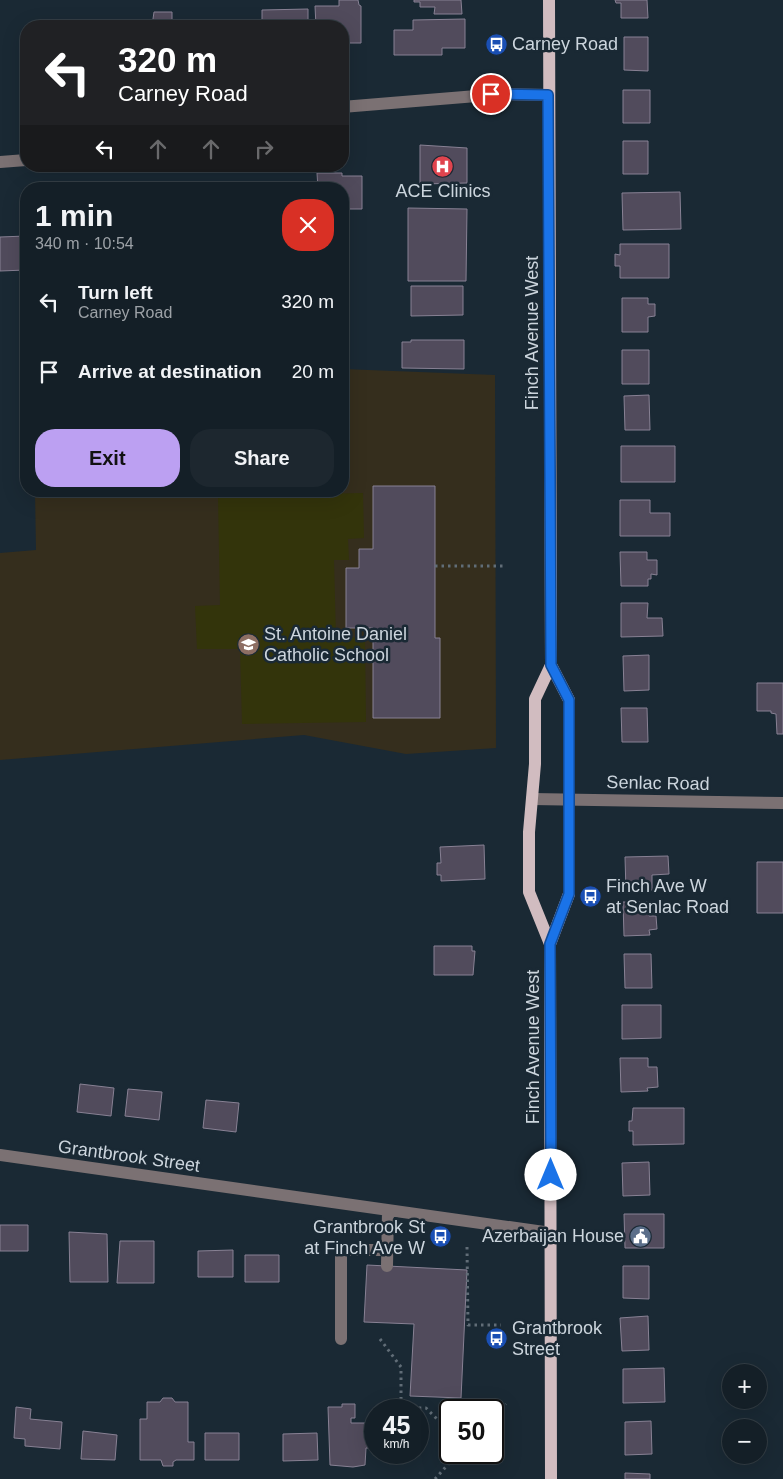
<!DOCTYPE html>
<html lang="en">
<head>
<meta charset="utf-8">
<style>
  body { margin:0; font-family:Arial,sans-serif; background:#1d272f; color:#f1f3f6; height:100vh; display:flex; flex-direction:column; font-size:19px; white-space:nowrap }
  * { box-sizing:border-box; margin:0 }
  p { font-size:16px; color:#9da2a7 }
  .icon { flex:none; width:28px; height:28px; fill:none; stroke:currentColor; stroke-width:2; stroke-linecap:round; stroke-linejoin:round }
  .map { position:relative; flex:1; overflow:hidden }
  .drawer { position:absolute; left:20px; top:182px; width:329px; height:315px; display:flex; flex-direction:column; background:#141f27; border-radius:20px; box-shadow:0 5px 20px #0002,0 0 0 1px #333d44 }
  .drawer>* { flex:none }
  .guide { position:absolute; left:20px; top:20px; width:329px; height:152px; border-radius:20px; box-shadow:0 5px 20px #0002,0 0 0 1px #333d44; background:#202124; color:#fff; overflow:hidden }
  .tools { position:absolute; left:722px; top:1364px; display:grid; gap:10px }
  .tools a { display:grid; place-items:center; width:45px; height:45px; border-radius:50%; background:#141f27; box-shadow:0 5px 20px #0002,0 0 0 1px #333d44; font-size:25px }
  .speed { position:absolute; left:364px; top:1399px; display:flex; gap:10px; font-size:25px; font-weight:700; text-align:center }
  .speed>* { display:grid; place-content:center; width:65px; height:65px; border-radius:50%; background:#141f27; box-shadow:0 5px 20px #0002,0 0 0 1px #333d44; line-height:1 }
  .speed small { font-size:12px; font-weight:400 }
  .speed .limit { border:2px solid #111; border-radius:8px; background:#fff; color:#111 }
  .pin { position:absolute; display:grid; place-items:center; width:42px; height:42px; color:#fff; margin:-21px; border:2px solid #fff; border-radius:50%; box-shadow:0 1px 5px #0007 }
  .me { position:absolute; width:55px; margin:-28px; rotate:0deg; stroke-linejoin:round; filter:drop-shadow(0 0 4px #0008) }
  .turn { display:flex; align-items:center; gap:18px; height:105px; padding:0 15px; font-size:22px }
  .turn .icon { width:65px; height:65px; stroke-width:2.5 }
  .turn b { display:block; font-size:35px; line-height:42px }
  .lanes { display:flex; align-items:center; height:48px; padding:0 15px; background:#0003; justify-content:center; gap:25px; direction:ltr }
  .lanes .off { opacity:.35 }
  .round { display:grid; place-items:center; flex:none; width:52px; height:52px; border-radius:20px; background:#1d272f }
  .overview { display:flex; align-items:center; justify-content:space-between; height:85px; padding:0 15px }
  h1 { font-size:30px; font-weight:800; line-height:38px }
  .button { display:flex; gap:10px; margin-top:auto; padding:10px 15px }
  .button a { flex:1; height:58px; border-radius:20px; background:#bca0f2; color:#111; font-size:20px; font-weight:800; line-height:58px; text-align:center }
  .button a+a { background:#1d272f; color:#f1f3f6 }
  ul { padding:0; list-style:none }
  li { display:flex; align-items:center; gap:15px; height:70px; padding:0 15px }
  li div { flex:1 }
  li b { display:block; font-size:19px }
  li em { font-style:normal }
  .map>svg:first-child { display:block }
  .education { fill:#352e1d }
  .green { fill:#33340b }
  .building { fill:#514b5c; stroke:#888194 }
  .lines { fill:none; stroke-linecap:round; stroke-linejoin:round }
  .path { stroke:#616d77; stroke-width:3; stroke-dasharray:2.5 4; stroke-linecap:butt }
  .minor { stroke:#7b7173; stroke-width:12 }
  .major { stroke:#d1bcc0; stroke-width:12 }
  .route-casing { stroke:#114b97; stroke-width:12 }
  .route { stroke:#1a73e8; stroke-width:9 }
  .labels { text-anchor:middle; dominant-baseline:central; stroke-width:5; stroke-linejoin:round; paint-order:stroke }
  .poi-label { font-size:18px; fill:#ccd5dd; stroke:#1a2934; text-anchor:start }
  .street-label { font-size:18px; fill:#ccd5dd; stroke:#1a2934 }
</style>
</head>
<body>
<div class="map">
<svg width="783" height="1479" viewBox="0 0 783 1479">
  <rect width="100%" height="100%" fill="#1a2934"/>
  <!-- education -->
  <path class="education" d="M343,369L495,375L496,748L406,754L304,735L0,760V553L36,550L35,491H342Z"/>
  <!-- green -->
  <path class="green" d="M363,493L364,538L348,539L349,560H334L336,638L365,637L366,722L242,724L240,649H197L195,606L220,605L218,496Z"/>
  <!-- building -->
  <path class="building" d="M339,0H358L359,5L361,6V43H342V26H316L315,6H339Z
    M414,0H461L462,14H434L435,7H420V2H414Z
    M615,0H647L648,18H621V3H616Z
    M308,9V26H262V10Z
    M154,12H172V21H179V26H152Z
    M465,19V48H442V55H394V30H413V20Z
    M624,37H648V71L624,70Z
    M623,90H650V123H623Z
    M623,141H648V174H623Z
    M420,145L467,148V183L420,184Z
    M317,173H342V176H362V209H342V189H318Z
    M285,183H309V189H264L285,188Z
    M680,192L681,229L623,230L622,193Z
    M408,208L467,209L466,281H408Z
    M26,236V270L0,271V237Z
    M620,244H669V278H620V266H615V254L620,255Z
    M411,286H463V315L411,316Z
    M622,298H648V304H655V316L648,317V332H622Z
    M411,340H464V369L402,368V342H411Z
    M622,350H649V384H622Z
    M649,395L650,430H625L624,396Z
    M621,446H675V482H621Z
    M373,486H435V638H440V718H373V628H346V568H359V549H373Z
    M620,500H650V513H670V536H620Z
    M620,552H647V560H657V575L651,574V579H648V586H621Z
    M621,603H648L647,618H662L663,636L621,637Z
    M649,655V690L624,691L623,656Z
    M757,683H783V734H777L776,714L771,713V711H757Z
    M621,708H647L648,742H622Z
    M484,845L485,879L441,881V875H437V863H441L440,847Z
    M668,856L669,874L652,875V890L626,891L625,857Z
    M757,862H783V913H757Z
    M623,902H649V916H656L657,929L649,930L650,935L624,936Z
    M434,946H472V951H475L473,975H434Z
    M624,954H651L652,988H625Z
    M622,1005H661V1038L622,1039Z
    M620,1058H648V1067H657L658,1087L647,1088L648,1091L621,1092Z
    M80,1084L114,1088L111,1116L77,1112Z
    M128,1089L162,1092L159,1120L125,1116Z
    M206,1100L239,1103L236,1132L203,1128Z
    M633,1108H684V1144L633,1145V1131H629V1121H632Z
    M649,1162L650,1195L623,1196L622,1163Z
    M624,1214H664V1248H625Z
    M0,1225H28V1251H0Z
    M69,1232L107,1234L108,1282H70Z
    M120,1241H154V1283H117Z
    M233,1250V1277H198V1251Z
    M245,1255H279V1282H245Z
    M367,1265L467,1270L461,1398L410,1396L414,1324L364,1322Z
    M623,1266H649V1299L623,1298Z
    M648,1316L649,1350L622,1351L620,1318Z
    M664,1368L665,1402L623,1403V1369Z
    M163,1398H172L175,1402H188V1442H194V1460H176L173,1462V1466H163L161,1460H140V1419H147V1402H160Z
    M342,1404H355V1418H351V1423H375V1448H366L365,1465L353,1467L330,1465L328,1407H342Z
    M16,1407L31,1409L30,1419L62,1422L60,1449L25,1446V1439L14,1438Z
    M651,1421L652,1454L625,1455V1422Z
    M83,1431L117,1435L115,1460L81,1459Z
    M205,1433H239V1460H205Z
    M317,1433L318,1460L283,1461V1434Z
    M625,1473L650,1474V1479H625Z"/>
  <g class="lines">
    <!-- path -->
    <path class="path" d="M435,566H503
      M467,1247L468,1325H501
      M380,1339L401,1367V1404L407,1408H426L450,1432
      M492,1418L506,1404
      M435,1479L459,1452"/>
    <!-- minor -->
    <path class="minor" d="M342,107L501,94L549,95
      M0,162L26,160
      M532,799L783,803
      M0,1155L551,1233
      M387,1266L388,1210
      M341,1339V1250H388"/>
    <!-- major -->
    <path class="major" d="M549,0L551,665L535,699V764L529,832V892L550,944
      M551,1479L550,944L569,894V700L551,665"/>
  </g>
  <g class="lines">
    <defs>
      <path id="route" d="M491,94L548,95L551,665L569,700V894L550,944L551,1175"/>
    </defs>
    <!-- route casing -->
    <use href="#route" class="route-casing"/>
    <!-- route -->
    <use href="#route" class="route"/>
  </g>
  <!-- icons -->
  <defs>
    <symbol id="bus-disc" viewBox="-11 -11 22 22"><circle r="9.5" fill="#1a4fb4" stroke="#1a2934"/><path d="M-5-6H5V4H4V6H2V4H-2V6H-4V4H-5ZM-3.5-4V0h7V-4ZM-3.5 1.2v1.5H-2V1.2ZM2 1.2v1.5H3.5V1.2Z" fill="#fff"/></symbol>
    <symbol id="hospital-disc" viewBox="-11 -11 22 22"><circle r="9.5" fill="#e0444e" stroke="#1a2934"/><path d="M-5-5h3v3.5h4V-5h3V5h-3V1.5h-4V5h-3Z" fill="#fff"/></symbol>
    <symbol id="school-disc" viewBox="-11 -11 22 22"><circle r="9.5" fill="#8d6e63" stroke="#1a2934"/><path d="M0-5L7-2L0 1L-7-2ZM-4 1L0 2.5L4 1V4Q0 6-4 4Z" fill="#fff"/></symbol>
    <symbol id="civic-disc" viewBox="-11 -11 22 22"><circle r="9.5" fill="#5c6f8a" stroke="#1a2934"/><path d="M-.6-6.5H3V-4.5H.6V-3L4-1V1h2V6H-6V1h2V-1L-.6-3ZM-1.2 2.5V6h2.4V2.5Z" fill="#fff"/></symbol>
  </defs>
  <g fill-rule="evenodd">
    <use href="#bus-disc" x="484" y="32" width="25" height="25"/>
    <use href="#hospital-disc" x="430" y="154" width="25" height="25"/>
    <use href="#school-disc" x="236" y="632" width="25" height="25"/>
    <use href="#bus-disc" x="578" y="884" width="25" height="25"/>
    <use href="#civic-disc" x="628" y="1224" width="25" height="25"/>
    <use href="#bus-disc" x="428" y="1224" width="25" height="25"/>
    <use href="#bus-disc" x="484" y="1326" width="25" height="25"/>
  </g>
  <g class="labels">
    <!-- poi labels -->
    <g class="poi-label">
      <text x="512" y="44">Carney Road</text>
      <text x="443" y="191" text-anchor="middle">ACE Clinics</text>
      <text x="264" y="634">St. Antoine Daniel<tspan x="264" dy="21">Catholic School</tspan></text>
      <text x="606" y="886">Finch Ave W<tspan x="606" dy="21">at Senlac Road</tspan></text>
      <text x="425" y="1227" text-anchor="end">Grantbrook St<tspan x="425" dy="21">at Finch Ave W</tspan></text>
      <text x="624" y="1236" text-anchor="end">Azerbaijan House</text>
      <text x="512" y="1328">Grantbrook<tspan x="512" dy="21">Street</tspan></text>
    </g>
    <!-- street labels -->
    <g class="street-label">
      <text transform="translate(532 333) rotate(-90)">Finch Avenue West</text>
      <text transform="translate(658 783) rotate(1)">Senlac Road</text>
      <text transform="translate(533 1047) rotate(-90)">Finch Avenue West</text>
      <text transform="translate(129 1156) rotate(8)">Grantbrook Street</text>
    </g>
  </g>
</svg>
<div class="tools">
<a>+</a>
<a>−</a>
</div>
<div class="speed"><div>45<small>km/h</small></div><div class="limit">50</div></div>
<div class="pin" style="left:491px;top:94px;background:#d93025"><svg class="icon" aria-label="arrive" viewBox="0 0 24 24"><path d="M6 21V4h12l-3 4 3 4H6"/></svg></div>
<svg class="me" style="left:551px;top:1175px" viewBox="-20 -20 40 40"><circle r="19" fill="#fff"/><path d="M0-13L10 11 0 6-10 11z" fill="#1a73e8"/></svg>
<div class="guide">
<div class="turn"><svg class="icon" aria-label="left" viewBox="0 0 24 24"><path d="M17 20v-9H6M10 6l-5 5 5 5"/></svg><div><b>320 m</b>Carney Road</div></div>
<div class="lanes"><svg class="icon" aria-label="left" viewBox="0 0 24 24"><path d="M17 20v-9H6M10 6l-5 5 5 5"/></svg><svg class="icon off" aria-label="ahead" viewBox="0 0 24 24"><path d="M12 20V5M6 11l6-6 6 6"/></svg><svg class="icon off" aria-label="ahead" viewBox="0 0 24 24"><path d="M12 20V5M6 11l6-6 6 6"/></svg><svg class="icon off" aria-label="right" viewBox="0 0 24 24"><path d="M7 20v-9h11M14 6l5 5-5 5"/></svg></div>
</div>
<section class="drawer">
<div class="overview"><div><h1>1 min</h1><p>340 m · 10:54</p></div><a class="round" style="background:#d93025;color:#fff"><svg class="icon" aria-label="close" viewBox="0 0 24 24"><path d="M6 6l12 12M18 6L6 18"/></svg></a></div>
<ul>
<li><svg class="icon" aria-label="left" viewBox="0 0 24 24"><path d="M17 20v-9H6M10 6l-5 5 5 5"/></svg><div><b>Turn left</b><p>Carney Road</p></div><em>320 m</em></li>
<li><svg class="icon" aria-label="arrive" viewBox="0 0 24 24"><path d="M6 21V4h12l-3 4 3 4H6"/></svg><div><b>Arrive at destination</b></div><em>20 m</em></li>
</ul>
<div class="button"><a>Exit</a><a>Share</a></div>
</section>
</div>
</body>
</html>
